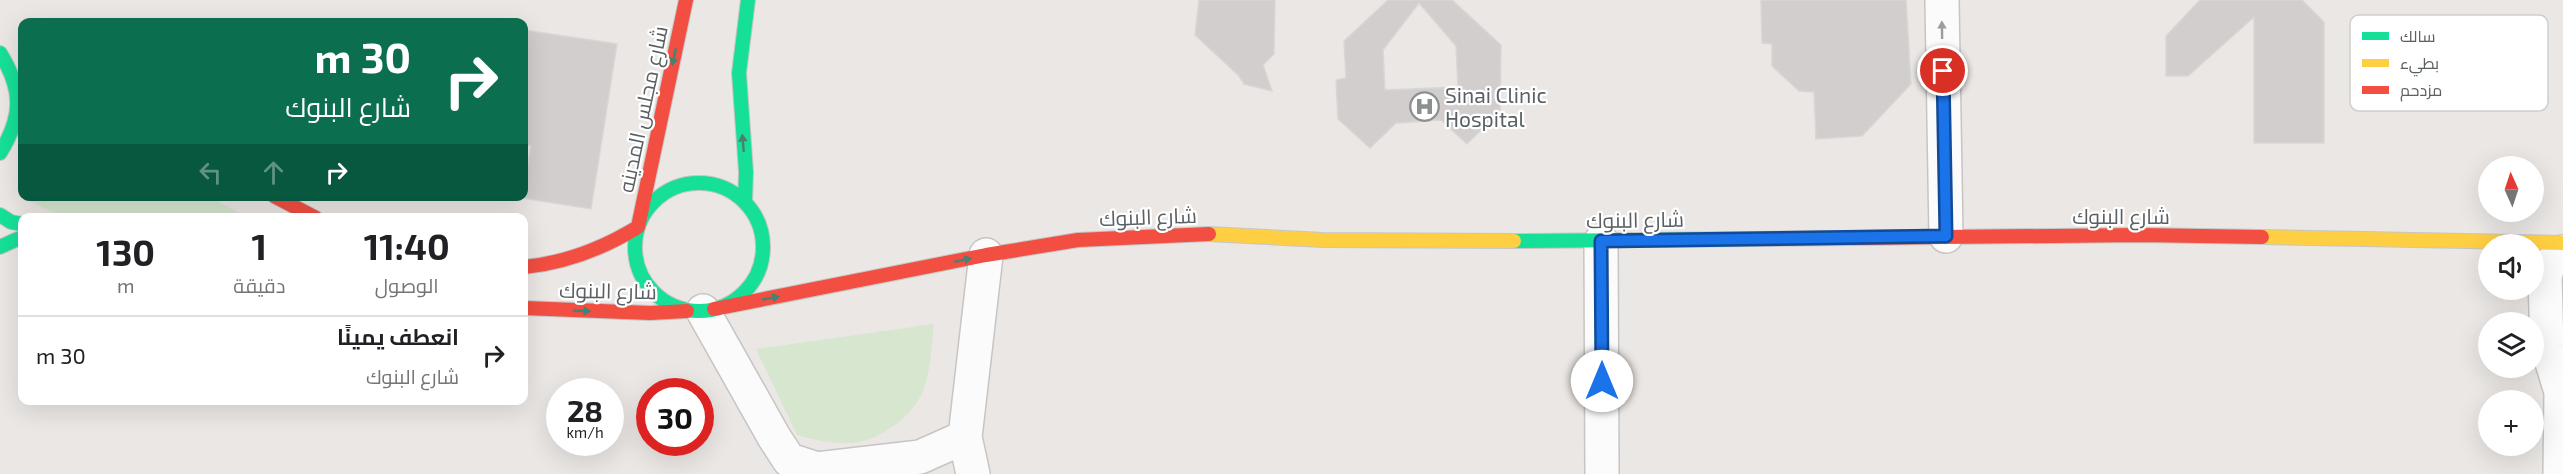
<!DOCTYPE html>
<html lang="ar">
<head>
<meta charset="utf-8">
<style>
  body { margin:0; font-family:"Exo 2",Cairo,sans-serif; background:#f2f2f2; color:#202124; direction:rtl; height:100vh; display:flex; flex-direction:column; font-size:22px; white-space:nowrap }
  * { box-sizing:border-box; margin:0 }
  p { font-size:20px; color:#757577 }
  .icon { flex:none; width:33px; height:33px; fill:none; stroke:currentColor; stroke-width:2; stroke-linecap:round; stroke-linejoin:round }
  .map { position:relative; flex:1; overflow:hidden; direction:ltr }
  .side { position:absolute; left:18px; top:213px; width:510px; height:192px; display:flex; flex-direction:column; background:#fff; border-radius:12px; box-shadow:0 6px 24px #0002; direction:rtl }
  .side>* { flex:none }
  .top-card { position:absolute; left:18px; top:18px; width:510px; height:183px; border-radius:12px; box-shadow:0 6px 24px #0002; direction:rtl; background:#0b6e4f; color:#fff; overflow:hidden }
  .needle { width:39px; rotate:357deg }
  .controls { position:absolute; left:2478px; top:156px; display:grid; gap:12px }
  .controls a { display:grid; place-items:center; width:66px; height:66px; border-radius:50%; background:#fff; box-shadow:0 6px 24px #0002; font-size:30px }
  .speed { position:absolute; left:546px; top:378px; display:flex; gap:12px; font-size:30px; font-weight:700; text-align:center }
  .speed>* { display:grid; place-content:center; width:78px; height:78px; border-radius:50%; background:#fff; box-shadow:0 6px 24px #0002; line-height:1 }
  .speed small { font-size:15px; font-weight:400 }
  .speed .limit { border:9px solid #d22; background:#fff; color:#111 }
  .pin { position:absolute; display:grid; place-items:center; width:51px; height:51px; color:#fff; margin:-26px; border:3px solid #fff; border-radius:50%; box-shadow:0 2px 6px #0007 }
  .me { position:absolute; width:66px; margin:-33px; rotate:0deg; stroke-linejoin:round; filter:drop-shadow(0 0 4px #0008) }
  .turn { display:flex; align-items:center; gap:21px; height:126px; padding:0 18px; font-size:27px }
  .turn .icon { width:78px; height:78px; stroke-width:2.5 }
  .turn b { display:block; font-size:42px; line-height:51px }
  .lanes { display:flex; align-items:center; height:57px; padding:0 18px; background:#0003; justify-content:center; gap:30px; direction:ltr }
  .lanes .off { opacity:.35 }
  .eta { display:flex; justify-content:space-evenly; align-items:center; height:102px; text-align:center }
  .eta b { font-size:36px; font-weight:700; line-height:42px }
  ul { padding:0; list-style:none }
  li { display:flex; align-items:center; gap:18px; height:78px; padding:0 18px; border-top:2px solid #e0e0e0 }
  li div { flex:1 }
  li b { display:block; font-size:22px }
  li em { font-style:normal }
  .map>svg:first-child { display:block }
  .green { fill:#d7e6cf }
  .building { fill:#d1cecd; stroke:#dad6d4; stroke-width:1.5; fill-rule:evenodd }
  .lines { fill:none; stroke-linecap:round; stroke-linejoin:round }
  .street-casing { stroke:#c6c5c4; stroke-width:36 }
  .fast-casing { stroke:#c6c6c6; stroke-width:16 }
  .slow-casing { stroke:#c6c6c6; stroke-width:16 }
  .jam-casing { stroke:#c6c6c6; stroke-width:16 }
  .street { stroke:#fcfbfb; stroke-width:33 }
  .fast { stroke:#16e098; stroke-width:14 }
  .slow { stroke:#ffcf43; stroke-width:14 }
  .jam { stroke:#f24e42; stroke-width:14 }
  .oneway { fill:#9b9ea0 }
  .oneway2 { fill:#498070 }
  .route-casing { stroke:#114b97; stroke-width:15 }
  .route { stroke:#1a73e8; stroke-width:10 }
  .labels { text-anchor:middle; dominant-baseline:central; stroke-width:4.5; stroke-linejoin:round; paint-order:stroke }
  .poi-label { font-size:21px; fill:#5a6063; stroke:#fff; text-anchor:start }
  .street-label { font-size:21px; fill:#5a6063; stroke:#fff }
  .key { fill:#fff; stroke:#cecfd0; stroke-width:1.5 }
  .key-label { font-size:16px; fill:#5a6063 }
</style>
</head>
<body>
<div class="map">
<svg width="2563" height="474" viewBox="0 0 2563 474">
  <rect width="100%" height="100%" fill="#eae7e4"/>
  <!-- green -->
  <path class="green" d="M22,191V196L209,197L248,217H87L55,213L19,196Z
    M934,324C931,347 931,377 920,397C908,420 874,444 848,443C831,443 813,440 797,435L756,349Z"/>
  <!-- building -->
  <path class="building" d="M1199,0H1275L1274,54L1263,65L1272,91L1244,84L1239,76L1195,35Z
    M1388,0H1452L1501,45L1500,111L1467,144L1441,120L1396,123L1370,148L1338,119L1336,80L1346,78L1344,41ZM1419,3L1456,46L1458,87L1385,90L1383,50Z
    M1761,0H1906L1911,84L1862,136L1816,139L1814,92L1799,91L1772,66V44L1762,43Z
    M2200,0H2302L2324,22V143H2254V17L2188,76H2166V36Z
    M524,30L617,44L591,209L522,198L531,146L524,144Z"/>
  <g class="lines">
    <defs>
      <path id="street" d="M1942,0L1946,236
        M1601,241L1602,474
        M703,311L774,437L789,460L817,469L920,457L965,437L973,474
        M965,437L986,255
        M2560,474L2561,392L2547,346L2545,277L2548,266L2563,252"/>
      <path id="fast" d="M0,53C23,90 23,116 0,153
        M635 247a64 64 0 1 1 128 0a64 64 0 1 1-128 0Z
        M745,202L746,172L739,73L748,0
        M0,215L11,222L22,224
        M1514,241L1853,238
        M0,247L22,237"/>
      <path id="slow" d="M1209,234L1323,240L1514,241
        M2262,237L2563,243"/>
      <path id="jam" d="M274,196L316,218
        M1853,238L2140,235L2262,237
        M524,267C566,263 602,249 638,227L686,0
        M524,308L650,313L687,311
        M714,309L986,255L1078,240L1209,234"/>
    </defs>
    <!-- street casing -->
    <use href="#street" class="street-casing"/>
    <!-- fast casing -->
    <use href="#fast" class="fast-casing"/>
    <!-- slow casing -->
    <use href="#slow" class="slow-casing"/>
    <!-- jam casing -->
    <use href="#jam" class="jam-casing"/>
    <!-- street -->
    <use href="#street" class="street"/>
    <!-- fast -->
    <use href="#fast" class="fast"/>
    <!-- slow -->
    <use href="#slow" class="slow"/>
    <!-- jam -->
    <use href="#jam" class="jam"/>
  </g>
  <!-- one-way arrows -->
  <defs><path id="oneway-solid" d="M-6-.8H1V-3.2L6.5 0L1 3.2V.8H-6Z" transform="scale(1.5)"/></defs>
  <use class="oneway" href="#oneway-solid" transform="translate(1942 30) rotate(-91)"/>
  <g class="oneway2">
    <use href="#oneway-solid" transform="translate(674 57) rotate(102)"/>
    <use href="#oneway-solid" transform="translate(743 143) rotate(-95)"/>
    <use href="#oneway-solid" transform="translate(963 260) rotate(-12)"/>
    <use href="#oneway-solid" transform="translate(771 298) rotate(-10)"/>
    <use href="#oneway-solid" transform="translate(582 311) rotate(2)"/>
  </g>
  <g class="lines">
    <defs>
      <path id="route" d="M1602,381L1601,241L1946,236L1943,71"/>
    </defs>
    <!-- route casing -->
    <use href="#route" class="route-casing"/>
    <!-- route -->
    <use href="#route" class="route"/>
  </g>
  <!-- icons -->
  <defs>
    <symbol id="hospital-ring" viewBox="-11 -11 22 22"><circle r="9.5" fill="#fff" stroke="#8c8f90" stroke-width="1.5"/><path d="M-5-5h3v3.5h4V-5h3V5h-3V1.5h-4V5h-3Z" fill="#8c8f90"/></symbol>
  </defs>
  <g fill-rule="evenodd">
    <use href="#hospital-ring" x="1408" y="90" width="33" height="33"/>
  </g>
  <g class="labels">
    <!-- poi labels -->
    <g class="poi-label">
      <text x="1445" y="94">Sinai Clinic<tspan x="1445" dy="24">Hospital</tspan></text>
    </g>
    <!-- street labels -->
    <g class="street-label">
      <text transform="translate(642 109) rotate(-78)">شارع مجلس المدينه</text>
      <text x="2121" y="215">شارع البنوك</text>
      <text transform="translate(1148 216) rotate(-2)">شارع البنوك</text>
      <text transform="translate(1635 219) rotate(-1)">شارع البنوك</text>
      <text transform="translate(608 290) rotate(1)">شارع البنوك</text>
    </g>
  </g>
  <!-- legend -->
  <rect x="2350" y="15" width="198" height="96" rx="9" class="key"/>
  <rect x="2362" y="32" width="27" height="8" fill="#16e098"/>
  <rect x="2362" y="59" width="27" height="8" fill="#ffcf43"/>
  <rect x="2362" y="86" width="27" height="8" fill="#f24e42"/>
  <g class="key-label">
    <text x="2400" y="42">سالك</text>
    <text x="2400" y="69">بطيء</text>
    <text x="2400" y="96">مزدحم</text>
  </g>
</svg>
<div class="controls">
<a><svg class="needle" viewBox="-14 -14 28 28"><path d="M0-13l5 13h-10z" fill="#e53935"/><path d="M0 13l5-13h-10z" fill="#757577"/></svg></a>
<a><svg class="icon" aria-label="sound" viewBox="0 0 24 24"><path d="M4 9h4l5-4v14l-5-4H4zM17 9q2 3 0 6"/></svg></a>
<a><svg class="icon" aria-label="layers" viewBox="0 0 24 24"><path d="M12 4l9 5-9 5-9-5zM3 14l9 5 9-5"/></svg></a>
<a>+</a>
</div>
<div class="speed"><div>28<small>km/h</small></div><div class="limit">30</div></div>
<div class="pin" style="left:1943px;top:71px;background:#d93025"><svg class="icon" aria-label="arrive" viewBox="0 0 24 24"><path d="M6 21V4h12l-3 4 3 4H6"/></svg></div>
<svg class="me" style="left:1602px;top:381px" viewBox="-20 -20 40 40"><circle r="19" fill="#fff"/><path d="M0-13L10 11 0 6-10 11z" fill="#1a73e8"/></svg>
<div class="top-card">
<div class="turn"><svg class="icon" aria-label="right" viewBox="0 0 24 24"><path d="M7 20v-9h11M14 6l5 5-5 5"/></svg><div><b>30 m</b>شارع البنوك</div></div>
<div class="lanes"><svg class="icon off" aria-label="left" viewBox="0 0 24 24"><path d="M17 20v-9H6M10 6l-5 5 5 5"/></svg><svg class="icon off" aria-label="ahead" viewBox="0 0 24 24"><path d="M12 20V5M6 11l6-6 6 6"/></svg><svg class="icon" aria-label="right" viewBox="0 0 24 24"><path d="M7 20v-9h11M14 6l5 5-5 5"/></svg></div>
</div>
<section class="side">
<div class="eta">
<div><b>11:40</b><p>الوصول</p></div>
<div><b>1</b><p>دقيقة</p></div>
<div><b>130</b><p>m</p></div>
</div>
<ul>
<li><svg class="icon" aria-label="right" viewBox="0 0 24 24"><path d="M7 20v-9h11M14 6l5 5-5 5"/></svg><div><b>انعطف يمينًا</b><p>شارع البنوك</p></div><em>30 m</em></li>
</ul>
</section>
</div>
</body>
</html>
